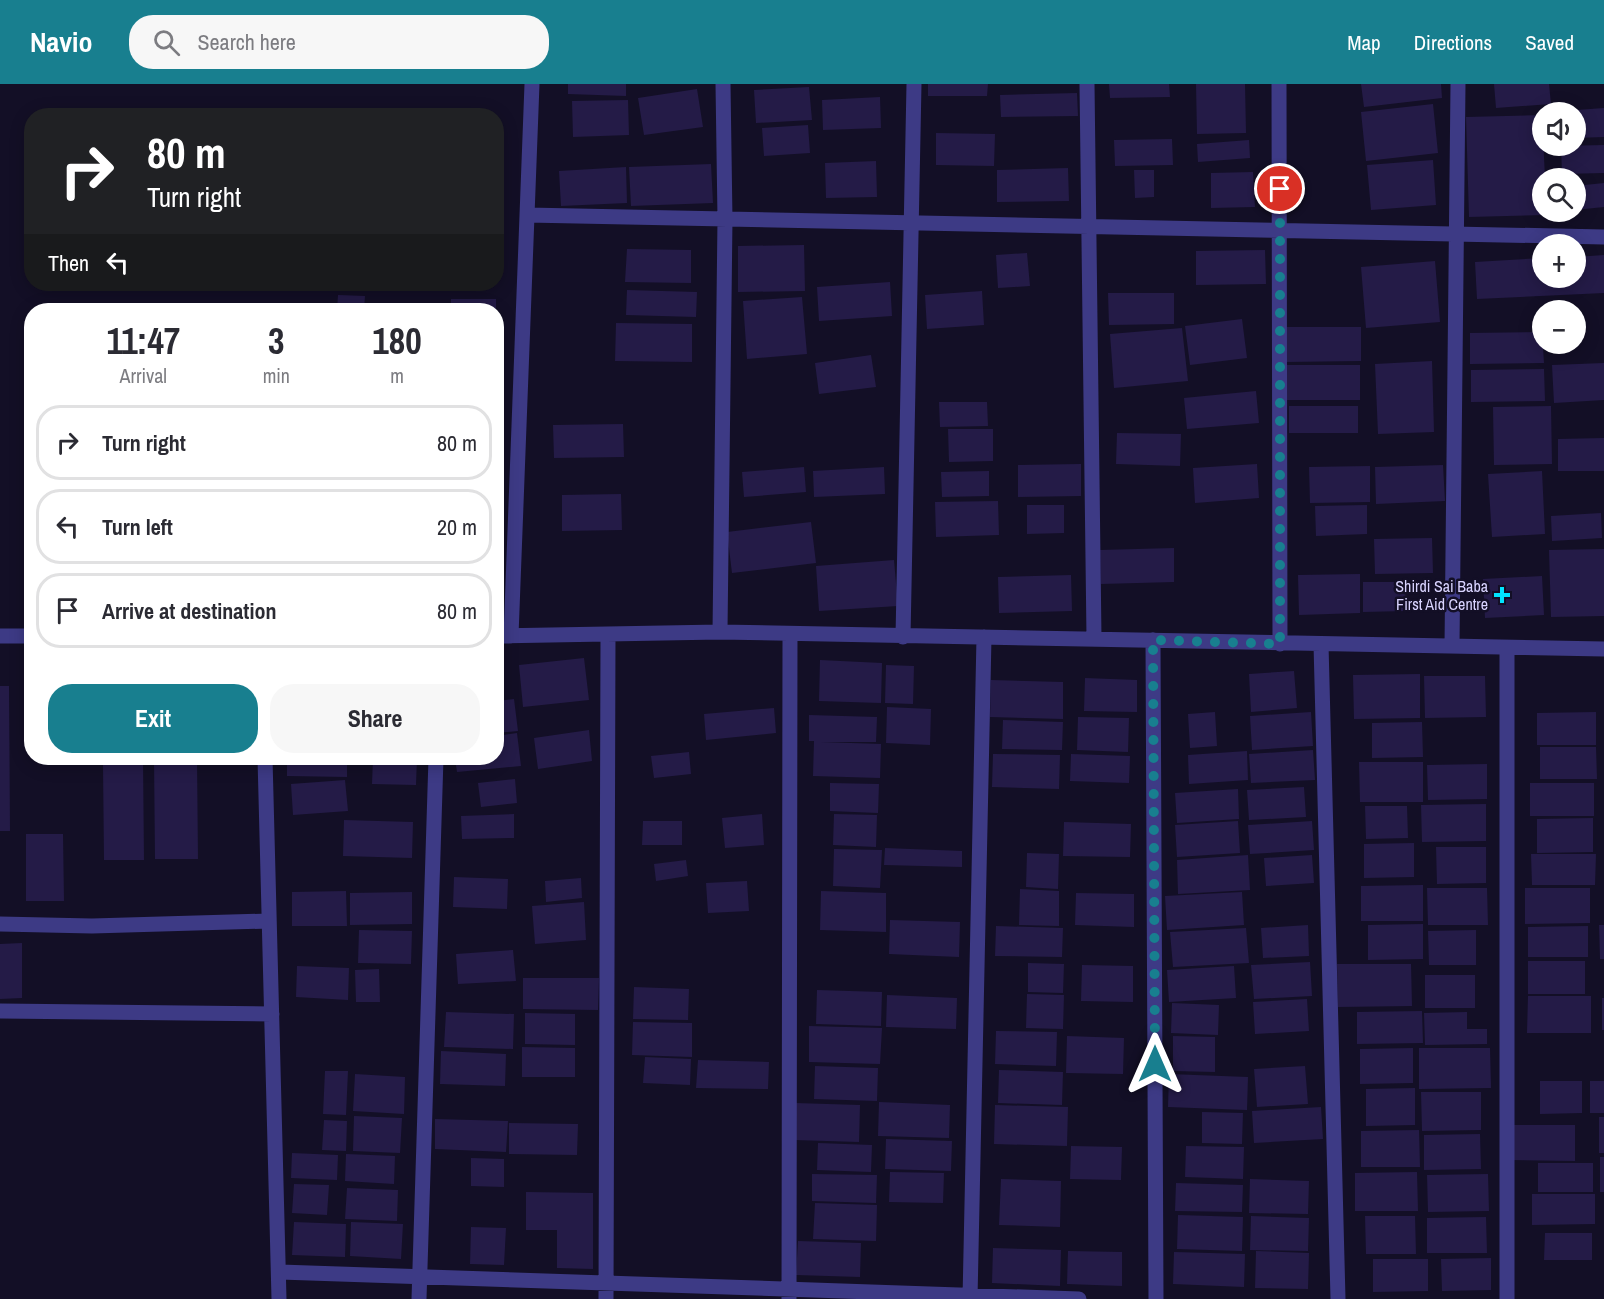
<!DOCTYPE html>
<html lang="en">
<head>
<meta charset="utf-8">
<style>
  body { margin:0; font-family:"Archivo Narrow",sans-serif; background:#f7f7f7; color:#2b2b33; height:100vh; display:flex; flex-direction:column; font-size:22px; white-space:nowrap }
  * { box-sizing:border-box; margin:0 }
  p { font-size:20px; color:#7c7c81 }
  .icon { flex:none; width:33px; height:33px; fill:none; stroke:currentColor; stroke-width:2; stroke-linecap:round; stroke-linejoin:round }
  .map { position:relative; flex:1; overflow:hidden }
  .side { position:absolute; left:24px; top:219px; width:480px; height:462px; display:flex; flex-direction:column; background:#fff; border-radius:24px; box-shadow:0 3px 15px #0003 }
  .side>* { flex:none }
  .guide { position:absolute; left:24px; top:24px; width:480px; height:183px; border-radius:24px; box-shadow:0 3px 15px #0003; background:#202124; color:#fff; overflow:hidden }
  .fabs { position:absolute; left:1532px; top:18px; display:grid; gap:12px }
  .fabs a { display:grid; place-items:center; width:54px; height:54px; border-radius:50%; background:#fff; box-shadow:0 3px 15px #0003; font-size:30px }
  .pin { position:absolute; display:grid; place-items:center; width:51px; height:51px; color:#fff; margin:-26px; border:3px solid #fff; border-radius:50%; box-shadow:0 2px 6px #0007 }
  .me { position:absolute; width:66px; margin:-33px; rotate:0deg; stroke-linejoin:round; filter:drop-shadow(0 0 4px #0008) }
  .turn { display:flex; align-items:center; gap:21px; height:126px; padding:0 24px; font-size:27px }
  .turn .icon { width:78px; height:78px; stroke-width:2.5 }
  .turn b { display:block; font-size:42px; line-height:51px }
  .then { display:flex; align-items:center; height:57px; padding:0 24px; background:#0003; gap:12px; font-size:22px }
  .eta { display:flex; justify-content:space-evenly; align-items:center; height:102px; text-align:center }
  .eta b { font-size:36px; font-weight:800; line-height:42px }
  .button { display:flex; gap:12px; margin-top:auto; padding:12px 24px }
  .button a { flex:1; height:69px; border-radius:24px; background:#187f8f; color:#fff; font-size:24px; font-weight:800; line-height:69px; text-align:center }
  .button a+a { background:#f7f7f7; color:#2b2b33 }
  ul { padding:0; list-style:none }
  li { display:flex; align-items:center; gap:18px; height:75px; margin:0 12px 9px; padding:0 12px; border:3px solid #e1e1e2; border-radius:24px }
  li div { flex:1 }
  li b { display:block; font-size:22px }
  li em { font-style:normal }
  header { display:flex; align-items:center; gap:36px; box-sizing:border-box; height:84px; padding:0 30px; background:#187f8f; color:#fff }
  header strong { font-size:28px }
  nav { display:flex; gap:33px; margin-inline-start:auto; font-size:21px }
  .search { width:420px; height:54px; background:#f7f7f7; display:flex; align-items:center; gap:15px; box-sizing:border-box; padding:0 21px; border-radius:24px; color:#7c7c81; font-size:22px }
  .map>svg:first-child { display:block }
  .building { fill:#241b47 }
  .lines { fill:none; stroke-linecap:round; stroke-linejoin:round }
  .minor { stroke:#3d3a85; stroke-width:15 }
  .route { stroke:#187f8f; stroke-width:10; stroke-dasharray:0 18 }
  .poi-dot { fill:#00e5ff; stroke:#130f26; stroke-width:2 }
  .labels { text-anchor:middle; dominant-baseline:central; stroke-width:5; stroke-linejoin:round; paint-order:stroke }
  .poi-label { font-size:16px; fill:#d9d4ff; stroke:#130f26; text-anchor:end }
</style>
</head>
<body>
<header>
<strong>Navio</strong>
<div class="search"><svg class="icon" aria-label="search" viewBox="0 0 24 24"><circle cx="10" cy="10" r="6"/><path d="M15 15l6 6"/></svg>Search here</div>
<nav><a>Map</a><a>Directions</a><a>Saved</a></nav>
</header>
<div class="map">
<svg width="1604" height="1215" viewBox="0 0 1604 1215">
  <rect width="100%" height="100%" fill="#130f26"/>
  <!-- building -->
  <path class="building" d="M568,0H626V12L568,10Z
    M928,0H988L987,12H928Z
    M1109,0H1169L1170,13L1110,14Z
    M1196,0H1245L1246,49L1197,50Z
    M1361,0H1441L1442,14L1364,23Z
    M1494,0H1549L1551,20L1496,24Z
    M809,3L812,36L756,39L754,6Z
    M697,5L703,43L644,51L638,14Z
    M1077,9L1078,32L1001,33L1000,11Z
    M880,13L881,44L823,46L822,16Z
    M628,16L629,51L573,53L572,17Z
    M1433,20L1438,69L1366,77L1361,28Z
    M1604,24V53L1575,54V28H1549Z
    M1542,31L1545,94H1542V128H1546V131L1469,133L1466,33Z
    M808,41L810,69L764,72L762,44Z
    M936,49L995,50L994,82L936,81Z
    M1172,55L1173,81L1115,82L1114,56Z
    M1249,56L1250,74L1198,78L1197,60Z
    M1604,61V89L1562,90L1561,62Z
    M1433,76L1436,121L1371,126L1367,81Z
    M876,77L877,113L826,114L825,79Z
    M711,80L713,119L631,122L629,83Z
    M626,83L627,119L561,122L559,87Z
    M1068,84L1069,117L997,118V86Z
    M1134,86H1154V113L1135,114Z
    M1253,88L1255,123L1211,124V89Z
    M1604,99V123L1575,126V102Z
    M804,161L805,207L738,208V162Z
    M627,165L691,166V199L625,198Z
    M1265,166L1266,200L1196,201V167Z
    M1027,169L1030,202L998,204L996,171Z
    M1604,171V209L1477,215L1475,178L1542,174V194H1575V173Z
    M1435,177L1440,238L1366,244L1361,183Z
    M890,198L892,232L819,237L817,203Z
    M627,206L697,208L696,233L626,231Z
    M982,207L984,241L927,245L925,211Z
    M1108,209H1174V240L1109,241Z
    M338,211L365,212L364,226H337Z
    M802,213L807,270L747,275L743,217Z
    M451,215H496V226H451Z
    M1242,235L1247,274L1190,281L1185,242Z
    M616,239L692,240V278L615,277Z
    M1285,243H1361V277L1285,278Z
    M1182,244L1188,297L1114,304L1110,250Z
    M1542,248L1544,279L1470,280V249Z
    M871,271L876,303L819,310L815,279Z
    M1432,277L1434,348L1378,350L1375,280Z
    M1604,279V316L1554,319L1552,281Z
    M1284,281H1360V316H1284Z
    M1544,285L1545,317L1471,318V286Z
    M1256,307L1259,339L1187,345L1184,314Z
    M939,318H987L988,342L940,343Z
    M1289,322H1358V349H1289Z
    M1551,322L1552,380L1494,381L1493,323Z
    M623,340L624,373L554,374L553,341Z
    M948,345H993V377L949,378Z
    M1117,349L1181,350L1180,382L1116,380Z
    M1604,354V387H1558V355Z
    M1081,380V412L1018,413V381Z
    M1257,380L1259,414L1195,419L1193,384Z
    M1443,381L1445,417L1376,420L1375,383Z
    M1370,382V418L1310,419L1309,383Z
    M804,383L806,408L744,413L742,388Z
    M884,383L885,410L814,413L813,387Z
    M989,387V412L942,413L941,388Z
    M1542,387L1545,450L1492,453L1488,390Z
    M621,410L622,446L562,447V411Z
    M998,417L999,451L936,453L935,418Z
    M1027,421H1064V449L1027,450Z
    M1367,421V450L1316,452L1315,422Z
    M1601,429L1602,454L1552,457L1551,432Z
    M811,438L816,479L732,489L727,448Z
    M1432,454L1433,489L1375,490L1374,455Z
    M1174,464V498L1101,500L1100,466Z
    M1604,465V532L1551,533L1549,466Z
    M894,476L898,522L819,527L816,482Z
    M1360,490V529L1299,531L1298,491Z
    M1071,491L1072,527L999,529L998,493Z
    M1542,492L1544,531L1485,534L1483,495Z
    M1363,498H1405L1406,527L1363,528Z
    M584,574L589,616L523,623L519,581Z
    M820,576L882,579L881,619L819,617Z
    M886,581L914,582L913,620L885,619Z
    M1294,587L1297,624L1251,628L1249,590Z
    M1420,590V634L1354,635L1353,591Z
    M1424,592H1485L1486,633L1425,634Z
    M1085,594L1137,596V628L1084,627Z
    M991,596L1063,598V635L990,633Z
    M0,602H9L10,747H0Z
    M514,615L518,647L496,649V617Z
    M887,623L931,625L930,661L886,659Z
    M774,624L776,649L706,656L704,630Z
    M1215,628L1217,662L1190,664L1188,630Z
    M1311,628L1313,662L1252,666L1250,632Z
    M1596,628V661H1537V629Z
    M809,631L877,633L876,658H821L881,660L880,694L813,692L814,657H809Z
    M1078,633L1129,634L1128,668L1077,666Z
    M1003,636L1063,638L1062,666L1002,665Z
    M1422,638L1423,673L1372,674V639Z
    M589,646L592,677L538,685L534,654Z
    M517,649L521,682L457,688L455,674H496V652Z
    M1540,663H1596L1597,695H1540Z
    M1313,666L1315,696L1251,699L1249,670Z
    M1247,667L1248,696L1189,700L1188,671Z
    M689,668L691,690L654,694L651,672Z
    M993,670L1060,671L1059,705L992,703Z
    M1071,670L1130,672L1129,699L1070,697Z
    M116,674H143L144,776H104L103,681L116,680Z
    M154,674H197L198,775H155Z
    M287,674H347V693L287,692Z
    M373,674H417L416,701L372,700Z
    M1359,678H1423V718H1360Z
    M1487,680V715L1428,716L1427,681Z
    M515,695L517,719L481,723L478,699Z
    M345,696L348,727L293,731L291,700Z
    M830,699L879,700L878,729L830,727Z
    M1530,699H1594V732H1530Z
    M1304,703L1306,733L1249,736L1247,706Z
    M1238,705L1239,735L1177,739L1175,709Z
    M1486,720V757L1422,758L1421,721Z
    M1365,722H1407L1408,754L1366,755Z
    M514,730V754L462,755L461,732Z
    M762,730L764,761L725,764L722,734Z
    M834,730L877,731L876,763L833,761Z
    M1593,734V768L1537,769V735Z
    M344,736L413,738L412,774L343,772Z
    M643,737H682V761H642Z
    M1238,737L1240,769L1177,773L1175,741Z
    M1312,737L1314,766L1250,770L1248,741Z
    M1064,738L1131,740L1130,773L1063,772Z
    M26,750H63L64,817H26Z
    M1414,759V793L1364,794V760Z
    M1436,763H1486V799L1437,800Z
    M885,764L962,767V783L884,781Z
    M834,765L882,766L880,804L833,802Z
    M1027,769L1059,770L1058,805L1026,803Z
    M1531,770H1596L1595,801H1532Z
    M1248,771L1250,806L1178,810L1177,776Z
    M1312,771L1314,799L1266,802L1264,774Z
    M686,776L688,792L656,797L654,780Z
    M454,793L508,795L507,825L453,823Z
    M581,794L582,814L546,818L545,797Z
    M747,797L749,827L708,829L706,799Z
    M1423,801V837H1361V802Z
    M1427,804H1487L1488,841H1428Z
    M1525,804H1590V839L1525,840Z
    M1020,805L1059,807V842L1019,841Z
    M346,807L347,842H292V808Z
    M821,807L886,809V848L820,846Z
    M412,808V840L350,841V809Z
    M1242,808L1244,841L1167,846L1165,812Z
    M1076,809L1134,810V843L1075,841Z
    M584,818L586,856L535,860L532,822Z
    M890,836L960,838L959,873L889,870Z
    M1423,840V875L1368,876V841Z
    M1308,841L1309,872L1263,874L1261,844Z
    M1599,841H1604V875H1600Z
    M996,842L1063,844L1062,873L995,872Z
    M1588,842V873H1528V843Z
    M1246,844L1249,879L1173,883L1170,848Z
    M359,846L412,847L411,880L358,879Z
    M1476,846V881H1429L1428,847Z
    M22,859V914L0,915V860Z
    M513,866L516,897L458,900L456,870Z
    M1528,877H1585V910H1528Z
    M1310,878L1312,912L1254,915L1251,881Z
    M1028,879L1064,880L1063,909L1028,908Z
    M1337,880H1411L1412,922L1338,923Z
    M1082,881L1133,882V918L1081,917Z
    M297,882L349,884L348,916L296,913Z
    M1234,882L1236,914L1169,918L1167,886Z
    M379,885L380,918H356L355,886Z
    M1425,891H1475V924H1425Z
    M523,894H599L598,926L523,925Z
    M634,903L689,905L688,936L633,935Z
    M817,906L882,908L881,942L816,940Z
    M1027,910L1064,911L1063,945L1026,944Z
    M887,911L957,914L956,945L886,943Z
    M1528,912H1591V949H1527Z
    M1602,914H1604V946H1602Z
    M1307,915L1309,947L1255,950L1253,918Z
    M1172,919L1219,921L1218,951L1171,949Z
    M1422,927L1423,959L1357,960V928Z
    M446,928L514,930L513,965L444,963Z
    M1467,928V945H1487V960L1425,961L1424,929Z
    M525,929L575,930V961L525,960Z
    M633,938L692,939V973L632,971Z
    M809,942L882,944L880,980L809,978Z
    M996,947L1057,948L1056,982L995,980Z
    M1067,952L1124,954L1123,990L1066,989Z
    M1173,952L1215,953V988L1173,987Z
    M522,963L575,964V993H522Z
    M1413,964V999L1360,1000V965Z
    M1419,964H1490L1491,1004L1419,1005Z
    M441,967L506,970L505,1002L440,1000Z
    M645,973L691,975L690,1001L643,999Z
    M698,976L769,978L768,1005L696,1004Z
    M815,982L878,984L877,1017L814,1015Z
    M1305,982L1308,1020L1257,1023L1254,985Z
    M999,986L1063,988L1062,1021L998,1019Z
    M325,987H348L346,1031L323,1030Z
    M355,990L405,993L404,1030L353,1027Z
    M1169,990L1248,993L1247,1026L1168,1023Z
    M1540,997H1582V1029L1540,1030Z
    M1590,997H1604V1029H1590Z
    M1415,1004V1041L1366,1042V1005Z
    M1421,1008H1481V1046L1422,1047Z
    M879,1018L950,1021L949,1054L878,1052Z
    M795,1019L860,1021L859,1058L794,1056Z
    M995,1021L1068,1023L1067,1062L994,1060Z
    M1321,1023L1323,1055L1254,1059L1252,1027Z
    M1202,1028L1243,1029L1242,1060L1202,1059Z
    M354,1032L402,1034L400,1069L353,1067Z
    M1599,1033H1604V1069H1599Z
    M435,1035L508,1037L506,1068L435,1065Z
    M324,1036L347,1037L346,1067L322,1066Z
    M509,1039L578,1040L577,1071L509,1070Z
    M1509,1041H1575V1077L1509,1076Z
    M1419,1046L1420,1083H1361V1047Z
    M1480,1050L1481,1085L1424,1086V1051Z
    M886,1055L952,1057L951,1087L885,1085Z
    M818,1059L872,1061L871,1088L817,1086Z
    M1071,1062L1122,1063L1121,1096L1070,1095Z
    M1186,1062L1244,1063L1243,1095L1185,1093Z
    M292,1069L338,1071L337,1096L291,1094Z
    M346,1070L395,1072L394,1100L345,1097Z
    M1600,1073H1604V1108H1600Z
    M471,1074L504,1075V1103L471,1102Z
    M1538,1079H1593V1108H1538Z
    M890,1088L944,1089L943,1119L889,1118Z
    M1417,1088L1418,1127H1355V1089Z
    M812,1090L877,1091L876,1119L812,1117Z
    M1488,1090L1489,1127L1428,1128L1427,1091Z
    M1001,1095L1061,1097L1060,1143L999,1141Z
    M1250,1095L1309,1097L1308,1130L1249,1129Z
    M1176,1099L1243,1101L1242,1128L1175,1127Z
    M294,1100L329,1101L327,1131L292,1129Z
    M347,1104L398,1106L397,1137L345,1135Z
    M526,1108L593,1109V1185L557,1184V1146H526Z
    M1532,1110H1595V1140L1532,1141Z
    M815,1119L877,1121L876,1157L813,1155Z
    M1178,1131L1243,1133L1242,1167L1177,1165Z
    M1251,1132L1309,1134L1308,1167L1250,1166Z
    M1365,1132H1415L1416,1170H1366Z
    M1486,1133L1487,1169H1427V1134Z
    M294,1138L346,1140L345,1173L292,1171Z
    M351,1138L403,1140L401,1175L350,1172Z
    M471,1143L506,1144L504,1181L470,1180Z
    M1545,1149H1592V1176H1544Z
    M798,1157L861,1159L860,1193L796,1191Z
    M993,1164L1061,1166L1060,1202L992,1199Z
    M1068,1167L1122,1168V1202L1067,1200Z
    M1256,1167L1309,1169L1308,1205L1255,1204Z
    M1174,1168L1245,1170L1244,1203L1173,1200Z
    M1491,1174V1206L1442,1207L1441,1175Z
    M1373,1175H1428V1207L1373,1208Z"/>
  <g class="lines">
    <!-- minor -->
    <path class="minor" d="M1087,0L1094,554
      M1279,0L1280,560
      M527,131L1604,153
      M720,548L725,135L723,0
      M0,552H32
      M496,552L720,548L1604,565
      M511,552L532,0
      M903,553L914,0
      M1153,556L1156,1215
      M1321,560L1338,1215
      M1452,562L1458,0
      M1507,564V1215
      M265,674L279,1215
      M0,840L92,842L269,837
      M0,927L272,930
      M280,1188L1079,1215
      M419,1215L436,674
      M606,1215L608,552
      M789,1215L790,552
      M970,1215L984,553"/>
  </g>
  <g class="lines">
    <!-- route -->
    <path class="route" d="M1155,980L1153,556L1280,560V105"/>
  </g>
  <!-- markers -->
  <path class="poi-dot" d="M1499 502h6v6h6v6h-6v6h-6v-6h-6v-6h6z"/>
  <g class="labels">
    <!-- poi labels -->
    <g class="poi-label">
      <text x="1488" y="502">Shirdi Sai Baba<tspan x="1488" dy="18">First Aid Centre</tspan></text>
    </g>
  </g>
</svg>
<div class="fabs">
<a><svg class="icon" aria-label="sound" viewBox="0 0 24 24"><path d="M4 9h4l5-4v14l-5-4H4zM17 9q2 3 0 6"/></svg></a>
<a><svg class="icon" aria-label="search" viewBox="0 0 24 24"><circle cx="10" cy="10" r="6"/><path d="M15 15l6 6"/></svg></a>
<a>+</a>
<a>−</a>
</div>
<div class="pin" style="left:1280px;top:105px;background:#d93025"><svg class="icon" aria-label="arrive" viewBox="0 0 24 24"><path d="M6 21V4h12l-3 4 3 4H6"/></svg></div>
<svg class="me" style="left:1155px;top:980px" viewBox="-20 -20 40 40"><path d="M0-17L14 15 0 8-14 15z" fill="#187f8f" stroke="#fff" stroke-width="4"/></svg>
<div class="guide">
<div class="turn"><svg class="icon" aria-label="right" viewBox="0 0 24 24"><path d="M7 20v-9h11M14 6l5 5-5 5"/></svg><div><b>80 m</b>Turn right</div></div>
<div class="then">Then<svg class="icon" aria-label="left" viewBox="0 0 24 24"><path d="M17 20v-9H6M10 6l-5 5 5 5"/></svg></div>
</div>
<section class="side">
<div class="eta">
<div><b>11:47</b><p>Arrival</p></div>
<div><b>3</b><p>min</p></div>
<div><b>180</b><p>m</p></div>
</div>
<ul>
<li><svg class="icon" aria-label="right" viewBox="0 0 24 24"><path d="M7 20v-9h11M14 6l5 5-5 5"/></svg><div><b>Turn right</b></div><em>80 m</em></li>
<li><svg class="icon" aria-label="left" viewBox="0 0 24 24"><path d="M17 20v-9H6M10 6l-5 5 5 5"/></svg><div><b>Turn left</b></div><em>20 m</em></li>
<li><svg class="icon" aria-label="arrive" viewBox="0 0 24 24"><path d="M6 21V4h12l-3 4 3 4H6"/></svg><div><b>Arrive at destination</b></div><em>80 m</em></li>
</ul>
<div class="button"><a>Exit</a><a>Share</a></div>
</section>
</div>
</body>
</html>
